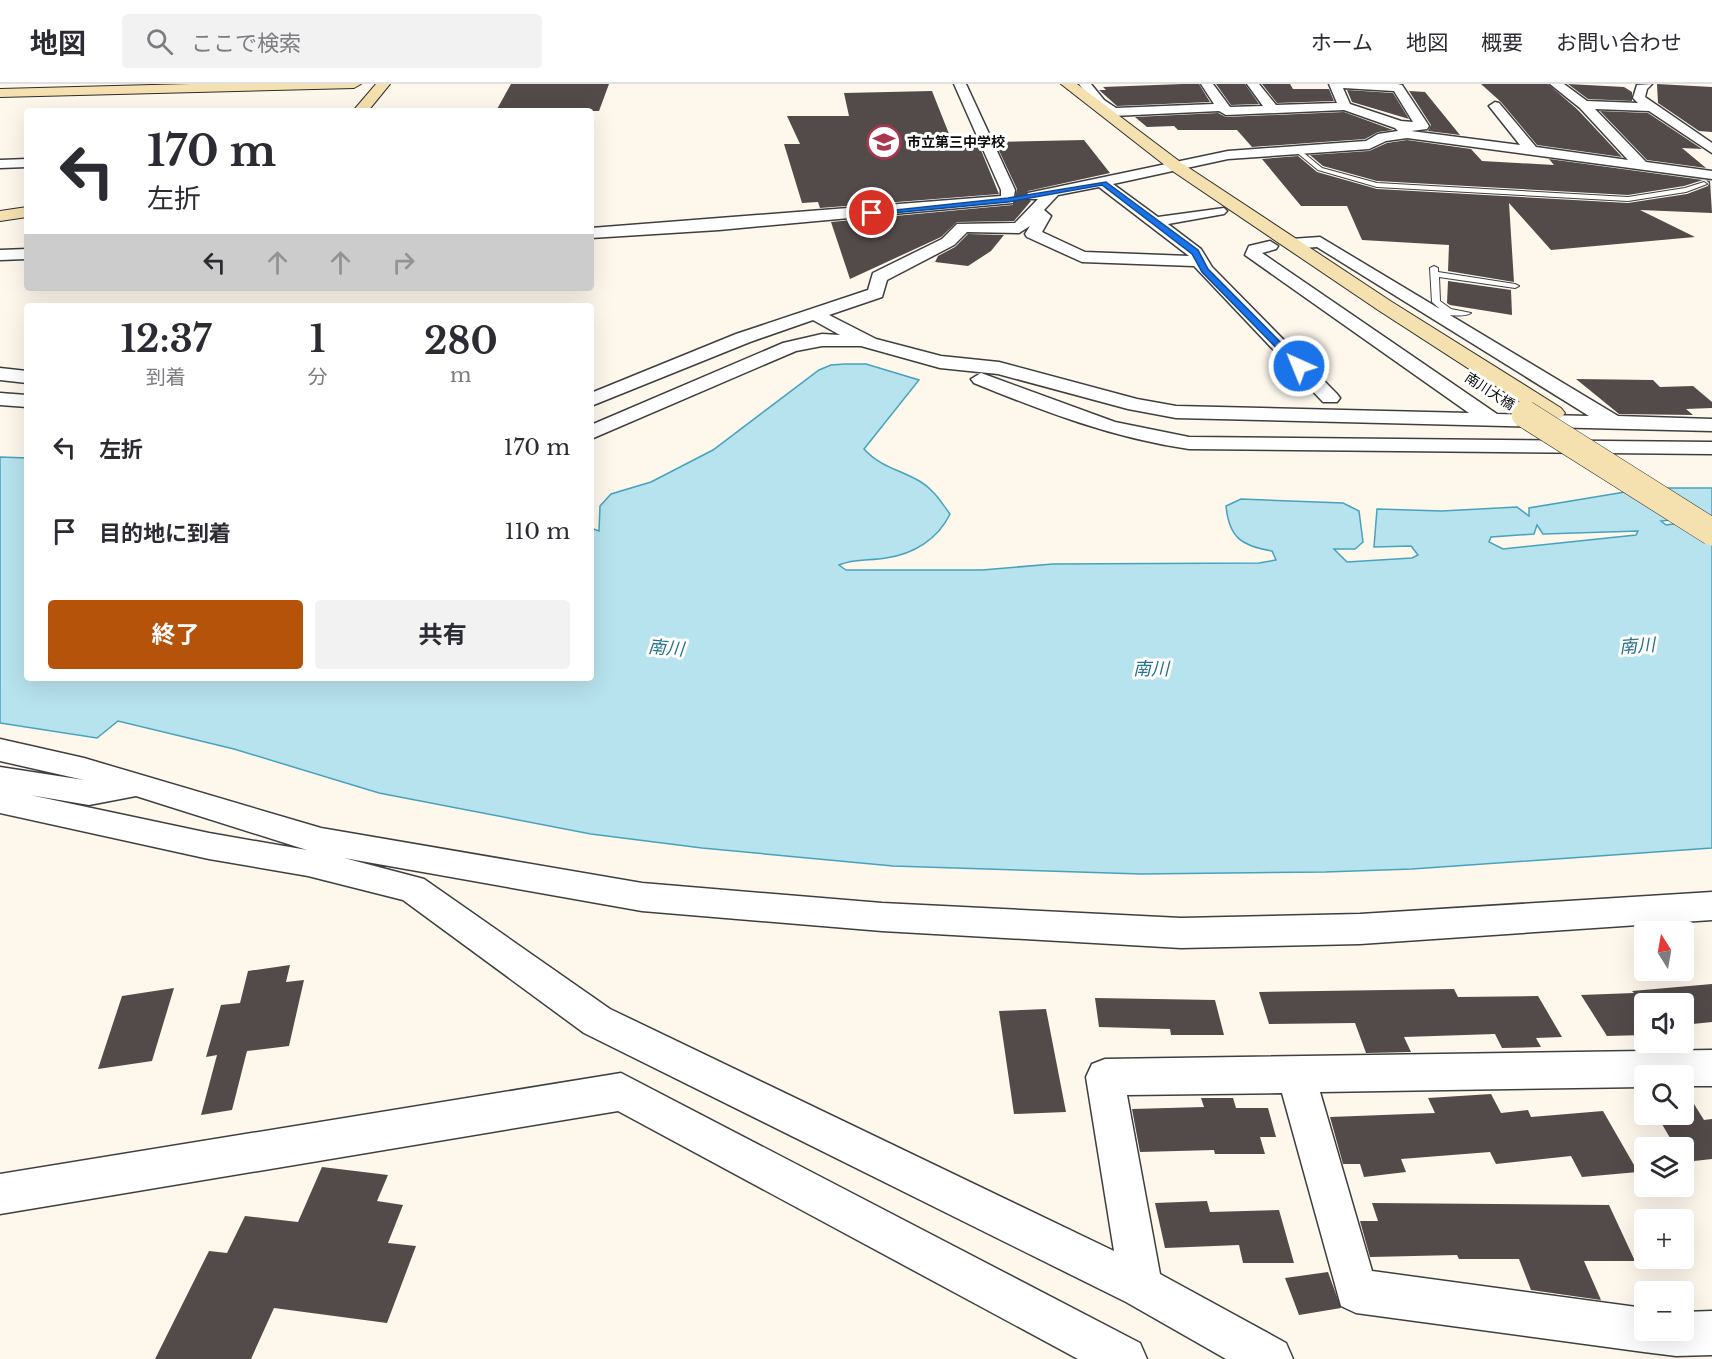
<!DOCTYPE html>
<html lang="ja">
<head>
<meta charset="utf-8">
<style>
  body { margin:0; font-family:"Libre Baskerville","Noto Sans JP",serif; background:#f2f2f3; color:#2b2b33; height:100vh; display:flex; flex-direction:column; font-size:22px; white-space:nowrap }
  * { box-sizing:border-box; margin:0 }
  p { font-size:20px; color:#7c7c81 }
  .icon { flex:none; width:33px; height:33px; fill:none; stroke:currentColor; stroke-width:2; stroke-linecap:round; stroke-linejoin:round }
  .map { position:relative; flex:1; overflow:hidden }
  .details { position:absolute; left:24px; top:219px; width:570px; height:378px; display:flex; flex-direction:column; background:#fff; border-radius:6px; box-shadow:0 6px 24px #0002 }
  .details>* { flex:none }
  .guide { position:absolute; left:24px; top:24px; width:570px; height:183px; border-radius:6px; box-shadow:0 6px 24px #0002; background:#fff; color:#2b2b33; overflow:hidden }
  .needle { width:39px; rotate:349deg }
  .tools { position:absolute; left:1634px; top:837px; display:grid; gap:12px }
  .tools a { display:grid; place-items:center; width:60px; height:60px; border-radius:6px; background:#fff; box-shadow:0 6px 24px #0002; font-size:30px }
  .pin { position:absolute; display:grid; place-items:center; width:51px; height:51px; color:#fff; margin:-26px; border:3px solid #fff; border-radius:50%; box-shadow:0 2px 6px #0007 }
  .me { position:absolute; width:66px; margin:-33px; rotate:316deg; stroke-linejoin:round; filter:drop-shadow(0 0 4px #0008) }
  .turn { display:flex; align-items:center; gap:21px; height:126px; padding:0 24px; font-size:27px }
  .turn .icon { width:78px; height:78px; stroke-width:2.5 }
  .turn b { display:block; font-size:42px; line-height:51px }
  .lanes { display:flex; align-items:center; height:57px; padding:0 24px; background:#0003; justify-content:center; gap:30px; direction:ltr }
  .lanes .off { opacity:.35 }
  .eta { display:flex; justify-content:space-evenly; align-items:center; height:102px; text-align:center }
  .eta b { font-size:36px; font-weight:700; line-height:42px }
  .cta { display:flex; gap:12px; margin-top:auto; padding:12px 24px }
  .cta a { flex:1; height:69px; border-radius:6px; background:#b45309; color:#fff; font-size:24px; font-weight:700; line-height:69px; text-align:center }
  .cta a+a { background:#f2f2f3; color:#2b2b33 }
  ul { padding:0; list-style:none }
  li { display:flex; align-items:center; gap:18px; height:84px; padding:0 24px }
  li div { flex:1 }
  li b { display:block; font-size:22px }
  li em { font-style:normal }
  header { display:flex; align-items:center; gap:36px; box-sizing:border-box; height:84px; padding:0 30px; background:#fff; border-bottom:2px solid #e1e1e2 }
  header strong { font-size:28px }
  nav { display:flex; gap:33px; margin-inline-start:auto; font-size:21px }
  .search { width:420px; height:54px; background:#f2f2f3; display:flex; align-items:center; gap:15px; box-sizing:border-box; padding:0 21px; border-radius:6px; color:#7c7c81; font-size:22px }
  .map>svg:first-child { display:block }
  .water { fill:#b7e3ee; stroke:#47a2bc; stroke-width:1.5; fill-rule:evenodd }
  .building { fill:#534b49 }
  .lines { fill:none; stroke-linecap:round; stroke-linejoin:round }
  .lane-casing { stroke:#3f3f3f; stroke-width:2 }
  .street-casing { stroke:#3f3f3f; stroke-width:3 }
  .secondary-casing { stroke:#2e2e2e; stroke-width:2 }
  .lane { fill:#fff; fill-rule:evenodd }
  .street { fill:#fff; fill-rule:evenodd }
  .secondary { fill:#f5e1af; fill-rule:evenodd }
  .secondary-bridge-casing { stroke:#2e2e2e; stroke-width:28; stroke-linecap:butt }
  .secondary-bridge { stroke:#f5e1af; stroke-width:27 }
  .route { fill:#1a73e8; stroke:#114b97; stroke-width:1.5 }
  .labels { text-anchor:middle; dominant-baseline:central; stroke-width:6; stroke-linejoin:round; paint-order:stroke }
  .far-poi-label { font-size:14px; font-weight:bold; fill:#0c0c0c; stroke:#fff; text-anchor:start }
  .far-street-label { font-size:14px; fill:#0c0c0c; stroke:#fff }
  .water-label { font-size:18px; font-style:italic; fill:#25728d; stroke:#fff }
</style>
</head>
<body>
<header>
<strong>地図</strong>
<div class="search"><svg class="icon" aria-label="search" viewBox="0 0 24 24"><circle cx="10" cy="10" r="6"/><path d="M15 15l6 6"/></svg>ここで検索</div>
<nav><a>ホーム</a><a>地図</a><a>概要</a><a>お問い合わせ</a></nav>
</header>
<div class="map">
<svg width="1712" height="1275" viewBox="0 0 1712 1275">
  <rect width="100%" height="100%" fill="#fdf7ec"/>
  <!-- water -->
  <path class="water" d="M845,280H866L919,296L864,365C880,383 901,386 921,398C934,406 941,418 950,430C938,455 914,470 886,474C870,477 854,474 839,481L846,486H982L1053,480L1259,479L1276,476L1272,467C1242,462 1229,454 1226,422L1241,415L1343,419L1359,427L1363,458L1355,465H1334L1347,478L1412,474L1418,471L1411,462L1374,463L1377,425L1442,427L1517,423L1529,432V424L1649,404H1712V432L1661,437L1666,441L1681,439L1712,442V764L1412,785L1325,788L1141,790L893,782L702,764L591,750L379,709L234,665L118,637L97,654L0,639V373L27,374V594H591V444L599,447L600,422L611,410L651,398L713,366L819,286L831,281ZM1537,441L1543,450L1638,447L1636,451L1503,465L1489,458L1491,453L1534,450Z"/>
  <!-- building -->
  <path class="building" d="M511,0H609L599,27H496Z
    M1183,0H1199L1210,18L1117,22L1099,6H1106L1103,3Z
    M1216,0H1245L1259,20L1231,21Z
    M1262,0H1290L1293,5H1329L1334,17L1277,19Z
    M1481,0H1548L1578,26L1622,73L1537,61L1501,18Z
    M1568,0L1624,3L1632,8V17L1588,15Z
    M1657,0L1712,3V48L1699,47L1658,19Z
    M1347,6L1393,9L1409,35L1352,18Z
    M932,7L953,60L978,59L999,110L820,124L818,118L802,119L784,60H800L787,32H849L844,9Z
    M1409,7L1425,8L1460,51L1428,47L1431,41Z
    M1600,27L1648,29L1702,65L1682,64L1706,84L1647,76Z
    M1344,28L1393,46L1378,48L1365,55L1252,63L1237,46H1178L1174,42L1147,43L1135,33L1218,29L1226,33Z
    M1084,56L1110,89L1028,107L1024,113L1031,117L1014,137L957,138L941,153L850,195L831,138L1013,121L1017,105L995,58Z
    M1407,56L1471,65L1482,77L1554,81L1549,75L1703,96L1684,102L1628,111L1377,97L1323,82L1310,71L1369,67L1387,59Z
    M1298,72L1317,88L1377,105L1628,119L1687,110L1708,102L1709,99L1706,96L1710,97L1712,129L1640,126L1695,153L1551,166L1509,119L1514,198L1448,187L1449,161L1362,156L1347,122H1301L1262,75Z
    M968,150L1004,151L991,167L968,182L935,178L938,172L955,163Z
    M1448,197L1511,206L1512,231L1450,221L1447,219Z
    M1576,295L1653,296L1660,303L1693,302L1712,318V324L1686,325L1693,331L1619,330Z
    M290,881L286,898L304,896L289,962L247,967L232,1026L201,1031L217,971L206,973L221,921L240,919L248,887Z
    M1712,900V938L1683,941V920H1644V951L1607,952L1581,911L1634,909L1632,907Z
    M174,904L152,977L98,985L122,912Z
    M1454,905L1458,913L1538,912L1562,953L1536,954L1541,963L1502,964L1495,950L1404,953L1411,968L1366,969L1355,939L1269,940L1259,908Z
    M1095,914L1215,916L1224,951H1171L1170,945L1099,943Z
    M1046,925L1066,1028L1014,1030L999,927Z
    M1684,1004L1704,1036L1712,1035V1075L1685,1078L1683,1064H1676L1656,1030H1683Z
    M1491,1010L1501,1029L1528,1026L1531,1033L1603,1027L1638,1088L1582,1093L1571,1072L1496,1080L1490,1068L1401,1075L1406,1088L1364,1093L1360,1080H1343L1330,1033L1435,1029L1428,1014Z
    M1201,1014H1233L1236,1024H1268L1276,1053H1260L1265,1070H1215L1214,1066L1140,1068L1132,1025L1204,1023Z
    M322,1083L388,1091L377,1117L403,1121L388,1159L416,1162L387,1239L274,1224L251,1275H155L209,1167L227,1169L245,1132L298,1138Z
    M1207,1117L1210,1128L1279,1126L1294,1179H1243L1239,1161L1165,1164L1155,1119Z
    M1372,1119L1609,1121L1635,1177H1584L1601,1216L1531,1206L1519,1175H1459L1457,1171L1370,1173L1360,1137H1378Z
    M1328,1188L1341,1224L1299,1231L1285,1194Z"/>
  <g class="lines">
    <defs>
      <path id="lane" d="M1295,65H1299L1322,84L1377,99L1628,113L1685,104L1704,98L1707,100L1686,108L1628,117L1377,103L1318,86L1295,67Z
        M1434,182L1438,184V188L1515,200L1519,202L1515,204L1439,193L1440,217L1451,225L1471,229C1463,234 1442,231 1434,226L1439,224L1432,218L1430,184Z"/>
      <path id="street" d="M954,0H966L1015,106L1013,119L719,146L591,154V144L1001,112V106Z
        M1079,0H1091L1104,16L1116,24L1214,20L1201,0H1213L1230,23L1263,22L1247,0H1259L1276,21L1337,19L1329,0H1398L1402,1L1429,42L1427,45L1411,47L1520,61L1489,22L1495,18L1499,19L1536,63L1628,76L1580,24L1550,0H1564L1587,17L1638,19L1633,14L1637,1L1652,0L1647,5L1645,13L1712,59V69L1649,27L1595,25L1646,78L1712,87V95L1407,54L1386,57L1369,65L1228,75L1113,100L1158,133L1224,124L1227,127L1224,130L1168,140L1201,165L1212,183L1337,310L1340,314L1337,318H1323L1194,182L1082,178L1027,153L1025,150L1030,142L1019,149L967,148L954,161L887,196L882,213L829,231L876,255L941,272L999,278L1137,315L1176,322L1469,329L1245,171L1249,162L1270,157L1278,162L1276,165L1262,169L1497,330L1589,332L1317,163L1291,165L1283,160L1291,155L1320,153L1618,332L1712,335V347L1176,334L1128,325L998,290L940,284L861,262H822L796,267L591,355V341L783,259L822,250L840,251L813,236L750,258L591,322V309L736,250L868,206L873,189L942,155L957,140L1015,139L1038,115H1028L1026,112L1028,109L1228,67L1366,57L1378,50L1398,47L1395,44L1344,26L1226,31L1219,27L1113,32L1096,22ZM1343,4L1394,7L1413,38L1401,37L1350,20ZM1099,103L1189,172L1085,168L1042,148L1051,132L1044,126L1058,111Z
        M27,75V83L0,84V76Z
        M27,165V175L0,176V166Z
        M0,284L27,287V299L0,296Z
        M981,289L1115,338L1189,353L1712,358V370L1189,365C1113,354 1045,328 974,299L971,295Z
        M0,309L27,311V323L0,321Z
        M0,655L84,674L321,744L642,799L882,819L1181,834L1360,830L1712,808V836L1360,860L1181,864L882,847L642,827L344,774L424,795L610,925L1114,1167L1086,993L1092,980L1105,975L1712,966V1002H1683V992H1644V1003L1320,1008L1372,1187L1644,1224V1246H1683V1228L1712,1227V1271L1676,1272L1644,1268L1356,1229L1341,1222L1282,1009L1127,1011L1160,1190L1286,1259L1293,1275H1226L1126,1218L584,949L403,816L308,792L209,775L0,729V683L84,696L0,677ZM30,711L89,721L136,712L307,766L209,749Z
        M621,989L1140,1259L1147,1275H1078L618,1027L0,1130V1090Z"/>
      <path id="secondary" d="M190,0H361L354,4L0,13V5Z
        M376,0H390L368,27H353Z
        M1061,0H1077L1183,80L1392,218L1561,324L1565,329L1561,334H1545L1378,226L1171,86Z
        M27,123V133L0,137V127Z"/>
    </defs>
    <!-- lane casing -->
    <use href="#lane" class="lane-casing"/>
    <!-- street casing -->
    <use href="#street" class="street-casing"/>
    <!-- secondary casing -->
    <use href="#secondary" class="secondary-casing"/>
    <!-- lane -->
    <use href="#lane" class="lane"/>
    <!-- street -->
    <use href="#street" class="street"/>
    <!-- secondary -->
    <use href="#secondary" class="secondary"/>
    <defs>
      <path id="secondary-bridge" d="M1525,330L1712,448"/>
    </defs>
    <!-- secondary-bridge casing -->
    <use href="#secondary-bridge" class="secondary-bridge-casing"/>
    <!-- secondary-bridge -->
    <use href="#secondary-bridge" class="secondary-bridge"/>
  </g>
  <!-- route -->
  <path class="route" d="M1106,98L1198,166L1208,185L1302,280V284H1296L1202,188L1192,170L1102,101L1008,118L872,131L868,129L1008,114Z"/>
  <!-- icons -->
  <defs>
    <symbol id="school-ring" viewBox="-11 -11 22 22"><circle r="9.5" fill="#fff" stroke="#aa354f" stroke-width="1.5"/><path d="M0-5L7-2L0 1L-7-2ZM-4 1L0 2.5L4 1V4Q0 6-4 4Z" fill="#aa354f"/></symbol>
  </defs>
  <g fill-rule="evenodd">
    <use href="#school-ring" x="865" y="39" width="38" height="38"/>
  </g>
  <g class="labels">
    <!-- far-poi labels -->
    <g class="far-poi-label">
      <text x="907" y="58">市立第三中学校</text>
    </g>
    <!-- far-street labels -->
    <g class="far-street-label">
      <text transform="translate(1490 307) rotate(33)">南川大橋</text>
    </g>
    <!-- water labels -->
    <g class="water-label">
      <text transform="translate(1637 562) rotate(-4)">南川</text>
      <text transform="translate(666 564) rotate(5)">南川</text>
      <text x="1151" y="585">南川</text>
    </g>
  </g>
</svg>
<div class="tools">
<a><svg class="needle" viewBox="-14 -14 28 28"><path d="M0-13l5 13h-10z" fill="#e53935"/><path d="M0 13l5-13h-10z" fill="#7c7c81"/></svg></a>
<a><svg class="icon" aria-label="sound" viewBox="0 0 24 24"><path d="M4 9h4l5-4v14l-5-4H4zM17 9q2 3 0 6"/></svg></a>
<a><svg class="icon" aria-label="search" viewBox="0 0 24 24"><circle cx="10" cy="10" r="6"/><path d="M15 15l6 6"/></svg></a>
<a><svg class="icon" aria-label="layers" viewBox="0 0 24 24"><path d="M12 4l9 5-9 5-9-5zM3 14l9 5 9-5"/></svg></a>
<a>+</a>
<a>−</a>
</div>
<div class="pin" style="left:872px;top:129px;background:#d93025"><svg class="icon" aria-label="arrive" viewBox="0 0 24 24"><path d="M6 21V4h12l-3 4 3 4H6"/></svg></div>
<svg class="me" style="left:1299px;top:282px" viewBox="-20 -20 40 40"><circle r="17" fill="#1a73e8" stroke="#fff" stroke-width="3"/><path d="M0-11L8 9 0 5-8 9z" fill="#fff"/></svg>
<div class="guide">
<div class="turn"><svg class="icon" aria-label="left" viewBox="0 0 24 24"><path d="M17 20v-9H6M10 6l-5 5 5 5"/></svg><div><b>170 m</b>左折</div></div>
<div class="lanes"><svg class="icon" aria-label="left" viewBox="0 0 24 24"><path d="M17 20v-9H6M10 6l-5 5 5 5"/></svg><svg class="icon off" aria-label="ahead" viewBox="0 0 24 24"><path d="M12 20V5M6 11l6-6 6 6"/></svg><svg class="icon off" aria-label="ahead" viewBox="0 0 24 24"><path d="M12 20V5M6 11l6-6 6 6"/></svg><svg class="icon off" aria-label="right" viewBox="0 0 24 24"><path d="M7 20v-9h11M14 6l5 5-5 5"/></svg></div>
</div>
<section class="details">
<div class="eta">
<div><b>12:37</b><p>到着</p></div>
<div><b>1</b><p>分</p></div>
<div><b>280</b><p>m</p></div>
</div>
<ul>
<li><svg class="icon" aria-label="left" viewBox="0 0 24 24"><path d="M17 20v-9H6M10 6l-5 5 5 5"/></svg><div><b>左折</b></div><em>170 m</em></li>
<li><svg class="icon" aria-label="arrive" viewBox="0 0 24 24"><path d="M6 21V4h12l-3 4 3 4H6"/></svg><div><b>目的地に到着</b></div><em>110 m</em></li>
</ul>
<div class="cta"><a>終了</a><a>共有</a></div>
</section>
</div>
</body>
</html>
